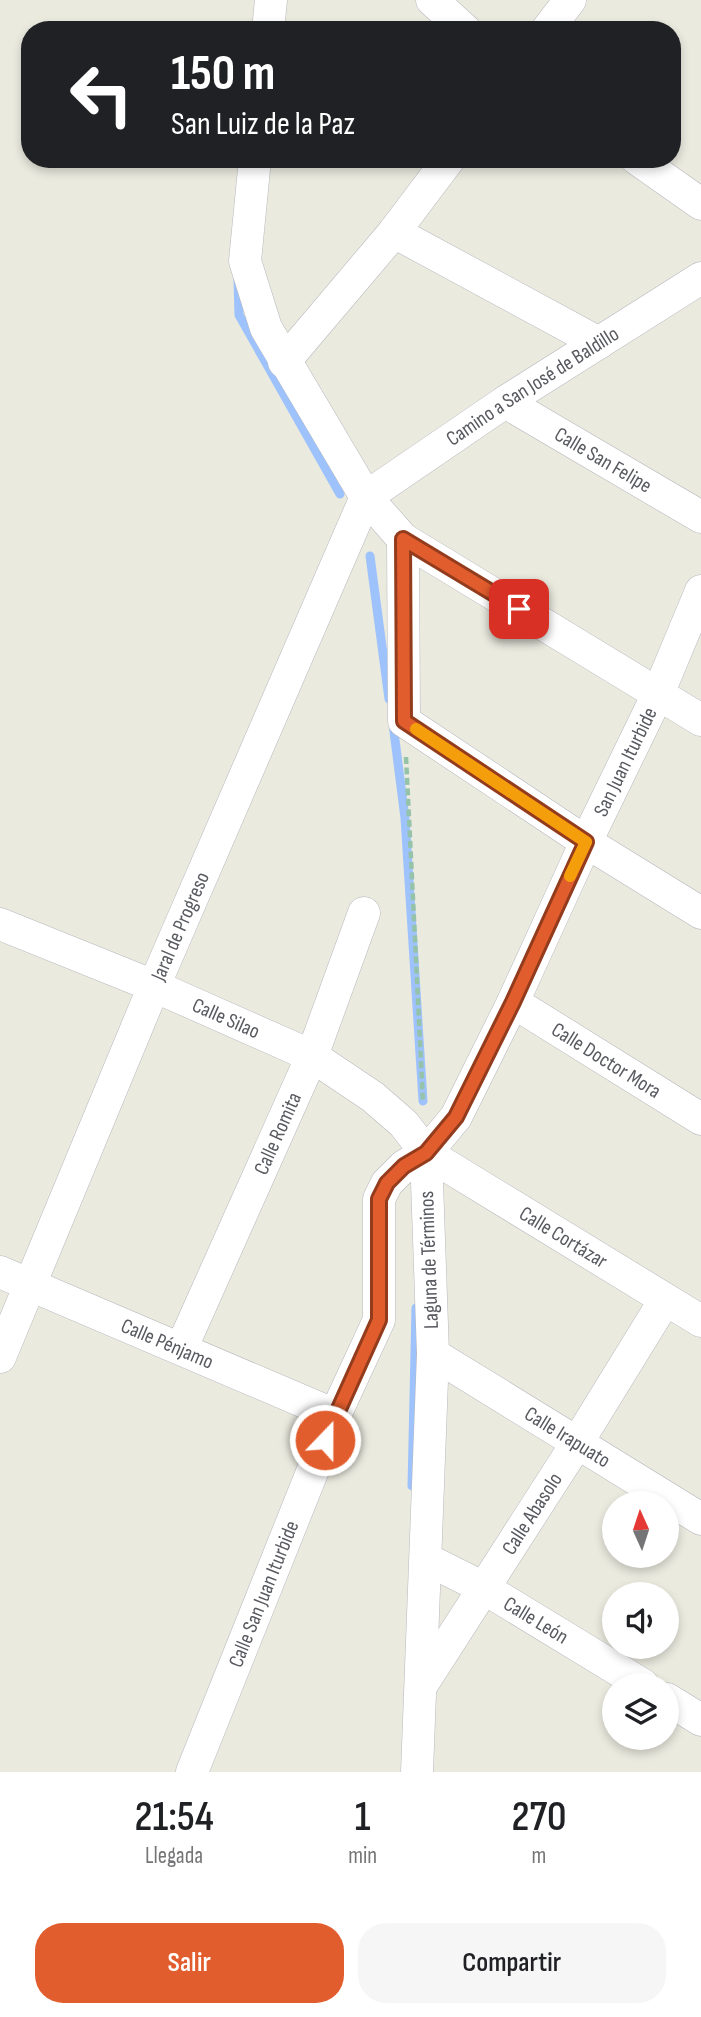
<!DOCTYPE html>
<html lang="es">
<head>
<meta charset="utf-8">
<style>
  body { margin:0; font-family:"Sofia Sans Condensed",sans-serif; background:#f6f6f6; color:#202124; height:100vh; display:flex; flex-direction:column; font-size:26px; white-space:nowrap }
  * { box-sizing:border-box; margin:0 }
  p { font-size:23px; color:#757577 }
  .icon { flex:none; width:38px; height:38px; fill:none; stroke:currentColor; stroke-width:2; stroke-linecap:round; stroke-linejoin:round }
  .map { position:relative; height:1772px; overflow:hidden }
  .sheet { display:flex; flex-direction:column; background:#fff; flex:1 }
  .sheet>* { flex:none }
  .guide { position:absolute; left:21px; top:21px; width:660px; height:147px; border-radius:28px; box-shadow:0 4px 10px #0003; background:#202124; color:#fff; overflow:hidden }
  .needle { width:46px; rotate:357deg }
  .buttons { position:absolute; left:602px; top:1491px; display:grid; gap:14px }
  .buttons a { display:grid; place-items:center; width:77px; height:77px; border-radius:50%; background:#fff; box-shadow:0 4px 10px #0003; font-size:35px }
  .pin { position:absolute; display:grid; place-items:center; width:60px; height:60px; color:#fff; margin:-30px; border-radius:14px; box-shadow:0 4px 10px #0006 }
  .me { position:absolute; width:77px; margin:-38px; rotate:22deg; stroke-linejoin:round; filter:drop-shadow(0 0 5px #0008) }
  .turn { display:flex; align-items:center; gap:24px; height:147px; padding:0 35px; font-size:32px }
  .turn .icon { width:91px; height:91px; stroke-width:2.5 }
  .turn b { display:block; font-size:49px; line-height:60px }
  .eta { display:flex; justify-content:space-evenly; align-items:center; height:119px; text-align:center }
  .eta b { font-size:42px; font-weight:600; line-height:49px }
  .action { display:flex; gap:14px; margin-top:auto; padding:14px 35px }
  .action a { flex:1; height:80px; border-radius:28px; background:#e25d2d; color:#fff; font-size:28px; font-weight:600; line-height:80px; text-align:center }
  .action a+a { background:#f6f6f6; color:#202124 }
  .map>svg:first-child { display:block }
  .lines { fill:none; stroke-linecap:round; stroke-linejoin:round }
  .stream { stroke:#9ec2fc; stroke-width:9 }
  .street-casing { stroke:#b7b8be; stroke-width:33 }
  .path { stroke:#95c3aa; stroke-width:4.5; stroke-dasharray:7 3.5; stroke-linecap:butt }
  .street { stroke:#fff; stroke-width:32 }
  .route-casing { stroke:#933c1d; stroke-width:18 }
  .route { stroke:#e25d2d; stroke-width:12 }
  .slow { stroke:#f59e0b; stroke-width:12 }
  .labels { text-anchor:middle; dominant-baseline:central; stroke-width:7; stroke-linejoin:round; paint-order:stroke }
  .street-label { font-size:21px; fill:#585a60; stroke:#fff }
</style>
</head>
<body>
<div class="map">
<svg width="701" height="1772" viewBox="0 0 701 1772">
  <rect width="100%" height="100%" fill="#ebeadf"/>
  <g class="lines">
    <!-- stream -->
    <path class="stream" d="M238,280L239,315L340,494
      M370,556L389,699
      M393,724L405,818L423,1101
      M412,1486L416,1308"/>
    <defs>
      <g id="street">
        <path d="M432,0L465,30"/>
        <path d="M268,30L271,0"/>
        <path d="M547,30L570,0"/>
        <path d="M255,159L245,261L266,328L366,497L403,539L701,720"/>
        <path d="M637,159L701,204"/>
        <path d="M394,232L599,343"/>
        <path d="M284,362L394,232L449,159"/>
        <path id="s1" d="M505,402L701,517"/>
        <path id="s2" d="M366,497L505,402L701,278"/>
        <path d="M403,539L404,721L586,842L701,913"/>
        <path id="s3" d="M0,924L154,986L312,1056L373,1097L404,1124L426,1153L701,1321"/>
        <path id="s4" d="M513,1002L701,1119"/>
        <path id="s5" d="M0,1272L335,1415"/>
        <path id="s6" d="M182,1347L312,1056L364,913"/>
        <path id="s7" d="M433,1354L701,1519"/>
        <path id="s8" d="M0,1357L154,986L366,497"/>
        <path id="s9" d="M426,1559L482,1587L643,1685"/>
        <path id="s10" d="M421,1686L577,1443L665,1300"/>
        <path d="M667,1699L701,1720"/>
        <path id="s11" d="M192,1772L335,1415L379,1320V1199L387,1183L404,1166L426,1153L456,1117L513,1002L586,842L658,694L701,591"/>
        <path d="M417,1772L433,1354L426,1153"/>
      </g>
    </defs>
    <!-- street casing -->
    <use href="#street" class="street-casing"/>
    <!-- path -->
    <path class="path" d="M406,757L423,1102"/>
    <!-- street -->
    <use href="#street" class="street"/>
  </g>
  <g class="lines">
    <defs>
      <path id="route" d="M325,1440L379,1320V1199L387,1183L404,1166L426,1153L456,1117L513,1002L586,842L404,721L403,539L519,609"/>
    </defs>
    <!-- route casing -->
    <use href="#route" class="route-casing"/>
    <!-- route -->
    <use href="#route" class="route"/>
    <!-- slow -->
    <path class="slow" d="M416,729L586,842L570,876"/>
  </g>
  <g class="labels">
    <!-- street labels -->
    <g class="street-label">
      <text stroke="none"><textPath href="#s2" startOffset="200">Camino a San José de Baldillo</textPath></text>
      <text stroke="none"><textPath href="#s1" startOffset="114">Calle San Felipe</textPath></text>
      <text stroke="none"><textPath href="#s11" startOffset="1118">San Juan Iturbide</textPath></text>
      <text stroke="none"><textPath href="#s8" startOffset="467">Jaral de Progreso</textPath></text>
      <text stroke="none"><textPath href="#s3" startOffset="245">Calle Silao</textPath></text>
      <text stroke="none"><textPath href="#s4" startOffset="110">Calle Doctor Mora</textPath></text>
      <text stroke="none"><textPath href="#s6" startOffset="234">Calle Romita</textPath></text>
      <text stroke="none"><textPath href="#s3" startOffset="651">Calle Cortázar</textPath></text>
      <text transform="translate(429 1260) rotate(-92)">Laguna de Términos</text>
      <text stroke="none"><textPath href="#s5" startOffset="182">Calle Pénjamo</textPath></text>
      <text stroke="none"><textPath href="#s7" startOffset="158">Calle Irapuato</textPath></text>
      <text stroke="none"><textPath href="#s10" startOffset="205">Calle Abasolo</textPath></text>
      <text stroke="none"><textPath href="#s11" startOffset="192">Calle San Juan Iturbide</textPath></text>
      <text stroke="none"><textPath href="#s9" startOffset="126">Calle León</textPath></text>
    </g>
  </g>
</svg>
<div class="buttons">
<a><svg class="needle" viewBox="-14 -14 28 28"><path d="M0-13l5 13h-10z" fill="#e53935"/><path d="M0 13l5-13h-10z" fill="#757577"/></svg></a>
<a><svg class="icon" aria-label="sound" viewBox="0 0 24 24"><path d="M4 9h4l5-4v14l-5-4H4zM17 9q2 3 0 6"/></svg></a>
<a><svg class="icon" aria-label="layers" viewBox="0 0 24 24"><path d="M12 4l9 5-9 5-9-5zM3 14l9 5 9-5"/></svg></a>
</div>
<div class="pin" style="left:519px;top:609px;background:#d93025"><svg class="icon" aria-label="arrive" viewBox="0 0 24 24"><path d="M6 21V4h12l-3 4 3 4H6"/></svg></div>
<svg class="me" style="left:325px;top:1440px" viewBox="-20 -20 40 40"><circle r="17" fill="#e25d2d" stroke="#fff" stroke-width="3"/><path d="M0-11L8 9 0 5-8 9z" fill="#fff"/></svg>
<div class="guide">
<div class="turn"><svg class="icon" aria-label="left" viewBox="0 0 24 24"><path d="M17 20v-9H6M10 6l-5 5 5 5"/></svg><div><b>150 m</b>San Luiz de la Paz</div></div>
</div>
</div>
<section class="sheet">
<div class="eta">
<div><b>21:54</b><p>Llegada</p></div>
<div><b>1</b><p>min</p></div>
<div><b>270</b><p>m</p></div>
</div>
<div class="action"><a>Salir</a><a>Compartir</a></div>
</section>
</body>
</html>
